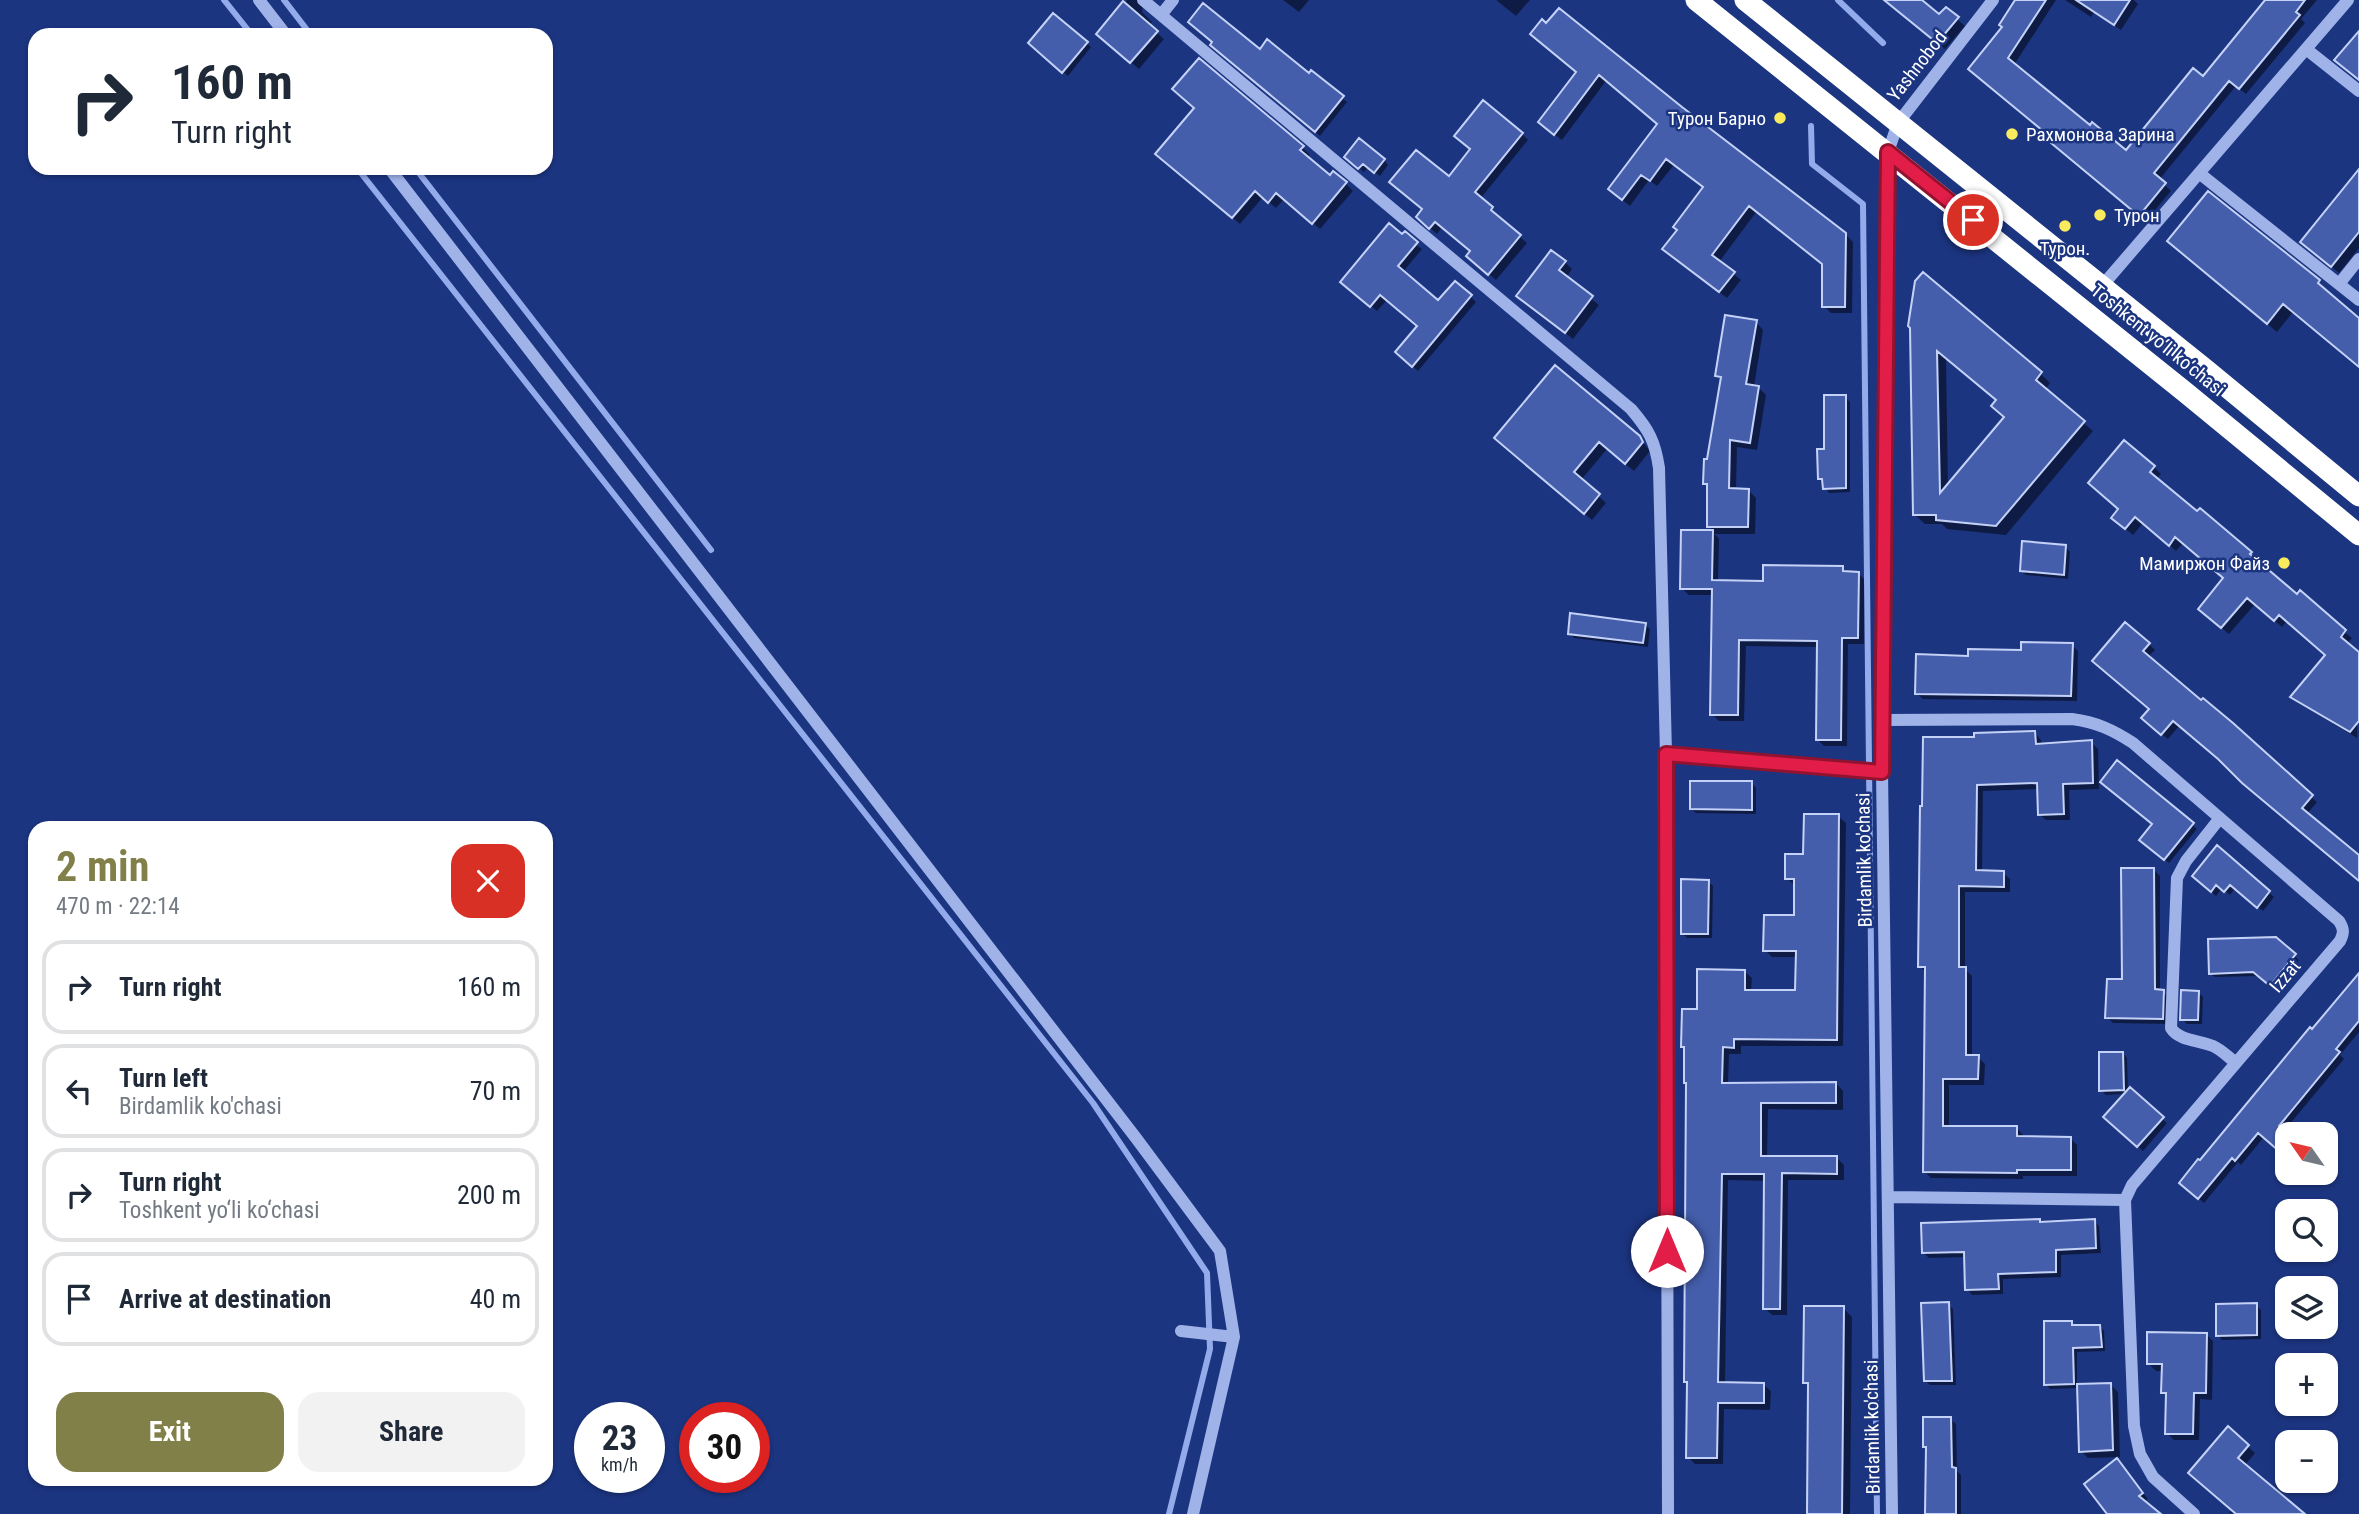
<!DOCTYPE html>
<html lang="en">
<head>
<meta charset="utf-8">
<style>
  body { margin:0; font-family:"Roboto Condensed",sans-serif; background:#f2f2f3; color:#1f2937; height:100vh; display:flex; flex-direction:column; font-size:26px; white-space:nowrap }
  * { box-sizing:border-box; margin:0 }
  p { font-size:23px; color:#747a83 }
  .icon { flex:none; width:38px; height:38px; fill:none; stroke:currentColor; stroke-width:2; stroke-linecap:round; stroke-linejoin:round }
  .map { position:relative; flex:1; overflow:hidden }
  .details { position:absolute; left:28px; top:821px; width:525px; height:665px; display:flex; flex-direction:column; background:#fff; border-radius:21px; box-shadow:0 2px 5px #0004 }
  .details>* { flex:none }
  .hud { position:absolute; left:28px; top:28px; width:525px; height:147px; border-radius:21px; box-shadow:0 2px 5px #0004; background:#fff; color:#1f2937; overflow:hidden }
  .needle { width:46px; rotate:304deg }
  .controls { position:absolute; left:2275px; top:1122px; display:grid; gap:14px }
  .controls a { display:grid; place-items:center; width:63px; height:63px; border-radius:14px; background:#fff; box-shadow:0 2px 5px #0004; font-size:35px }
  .speed { position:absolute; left:574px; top:1402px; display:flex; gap:14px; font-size:35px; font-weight:700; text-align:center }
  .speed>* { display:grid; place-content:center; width:91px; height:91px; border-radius:50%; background:#fff; box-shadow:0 2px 5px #0004; line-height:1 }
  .speed small { font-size:18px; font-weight:400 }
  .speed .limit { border:10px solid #d22; background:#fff; color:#111 }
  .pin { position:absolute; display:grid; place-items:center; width:60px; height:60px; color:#fff; margin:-30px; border:4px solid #fff; border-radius:50%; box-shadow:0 2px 7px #0007 }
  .me { position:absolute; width:77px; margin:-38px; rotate:0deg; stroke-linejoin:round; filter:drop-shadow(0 0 5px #0008) }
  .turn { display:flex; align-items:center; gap:24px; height:147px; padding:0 28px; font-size:32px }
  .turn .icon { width:91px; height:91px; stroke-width:2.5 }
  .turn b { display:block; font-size:49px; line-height:60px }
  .round { display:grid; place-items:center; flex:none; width:74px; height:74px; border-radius:21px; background:#f2f2f3 }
  .overview { display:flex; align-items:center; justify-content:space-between; height:119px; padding:0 28px }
  h1 { font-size:42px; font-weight:700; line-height:52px; color:#828049 }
  .action { display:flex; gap:14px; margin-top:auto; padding:14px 28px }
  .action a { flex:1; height:80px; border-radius:21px; background:#828049; color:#fff; font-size:28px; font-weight:700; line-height:80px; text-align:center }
  .action a+a { background:#f2f2f3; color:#1f2937 }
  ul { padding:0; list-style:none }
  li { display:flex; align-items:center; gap:21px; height:94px; margin:0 14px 10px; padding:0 14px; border:4px solid #e0e1e3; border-radius:21px }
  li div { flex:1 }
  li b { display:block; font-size:26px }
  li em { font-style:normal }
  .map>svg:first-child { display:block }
  .shadow { fill:#0007; fill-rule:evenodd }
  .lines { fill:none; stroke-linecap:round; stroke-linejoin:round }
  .stream { stroke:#94abeb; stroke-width:6 }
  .building { fill:#445eab; stroke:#c5d2f7; stroke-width:2; fill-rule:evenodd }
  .minor { stroke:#a0b3e9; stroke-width:12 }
  .highway { stroke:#fff; stroke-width:21 }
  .route-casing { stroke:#92132f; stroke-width:18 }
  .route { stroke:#e11d48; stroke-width:12 }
  .poi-dot { fill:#faeb5e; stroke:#1c3581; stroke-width:2.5 }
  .labels { text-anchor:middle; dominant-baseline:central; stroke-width:5; stroke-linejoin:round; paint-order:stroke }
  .street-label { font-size:19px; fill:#fff; stroke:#1c3581 }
  .poi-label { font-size:19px; fill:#fff; stroke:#1c3581; text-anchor:end }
</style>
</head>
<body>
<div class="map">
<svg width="2359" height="1514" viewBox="0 0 2359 1514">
  <rect width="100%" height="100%" fill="#1c3581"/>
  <!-- shadow -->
  <path class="shadow" d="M1127,0H1148L1143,2L1142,12L1152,22L1149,26L1164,39L1139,69L1098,34Z
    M1283,0H1309L1299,12Z
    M1496,0H1530L1516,16Z
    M1885,0H1919L1939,17L1957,19L1965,26L1945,49Z
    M2017,0H2056L2014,65L2090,128L2126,152L2203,79L2268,0H2317L2301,19L2305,23L2246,94L2236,86L2159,180L2171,191L2146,221L2060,150L2056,140L1977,75Z
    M2065,0H2134L2138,4L2121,30L2094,12L2091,17Z
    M1539,40L1681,109L1845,234L1853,242L1852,313H1831L1824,306V265L1757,211L1719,262L1741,280L1727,298L1671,256L1704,188L1674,165L1657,186L1649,180L1630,206L1617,196L1659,124L1606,81L1562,140L1547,129L1577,72Z
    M1087,43L1091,47L1068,76L1035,48Z
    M1217,49L1260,51L1309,75L1347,102L1320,136Z
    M1196,108L1302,147L1310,155L1307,158L1330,177L1346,184L1353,191L1320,229L1284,199L1276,208L1263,197L1240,224L1165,161Z
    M1522,134L1528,140L1480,199L1498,215L1497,217L1527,243L1496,280L1475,262L1472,251L1442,227L1437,234L1424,223L1449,179Z
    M1384,160L1388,165L1380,176L1368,167L1364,172L1351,161Z
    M2359,171V248L2339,273L2310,249Z
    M2208,194L2319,282L2328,291L2326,293L2359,320V367L2293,312L2277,332L2169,241Z
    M1403,236L1422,249L1402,273L1439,303L1470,296L1476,302L1418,371L1403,358L1419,327L1387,300L1377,311L1348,287Z
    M1565,262L1572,269L1566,278L1599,305L1573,339L1526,303Z
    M1923,274L2041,374L2050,383L2045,390L2093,431L2006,535L1947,529L1942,524H1925L1915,515ZM1946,357L1997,401L2006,418L1948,486Z
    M1756,322L1763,330L1754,387H1758L1766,395L1757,450L1737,447L1736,490H1748L1756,498L1755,534H1714L1719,538L1718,582L1764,583L1842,568L1848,573H1858L1865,580L1864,644H1848L1847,746H1824L1817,739L1819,647L1746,646L1744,721H1719L1712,714L1714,595H1689L1682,589L1683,531L1714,532L1708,526L1709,488L1705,484L1722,381L1717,375Z
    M1845,397L1850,402V492L1829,493L1819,478L1826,451Z
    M1639,437L1650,451L1634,471L1607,449L1581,480L1606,503L1592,520L1504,445Z
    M2154,467L2161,474L2156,479L2197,514L2200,510L2297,596L2352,638L2347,644L2359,654L2357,738L2299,703L2292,697L2327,655L2287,621L2282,627L2255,604L2229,634L2207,616L2225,579L2183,543L2176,551L2143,523L2133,535L2113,518Z
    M2066,547L2070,552L2068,579L2026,575L2021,570Z
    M1645,624L1650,629L1648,647L1574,638L1569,633Z
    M2149,644L2155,650L2148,657L2317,802L2307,814L2359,857V881L2250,789L2225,764L2180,725L2168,739L2149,724L2151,709L2100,666Z
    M2072,645L2078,651L2077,701L1923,699L1916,693L1969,657Z
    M2035,733L2041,740L2042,746L2091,742L2098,749L2099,789L2069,790L2070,820H2046L2039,814V789L1983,791L1982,872L2003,873L2010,879V892H1965V969L1972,976V1057H1978L1985,1064L1984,1085H1949V1127L2017,1128L2023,1135V1138H2070L2077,1145V1176H2023V1179L1931,1178L1924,1171L1926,973L1920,966L1976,739Z
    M2118,762L2197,829L2169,863L2146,844L2154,825Z
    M1752,783L1756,788V814L1696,813L1691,809Z
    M1838,816L1846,823L1843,1046H1741V1054H1729L1728,1085L1836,1083L1843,1091V1110L1768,1109L1767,1157L1837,1158L1844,1165V1180H1788L1787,1315H1772L1765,1308L1766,1181L1728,1180L1725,1384H1763L1771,1391L1770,1410L1724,1409L1723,1464H1695L1688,1457L1689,1384L1686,1381L1688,1085L1686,1049L1683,1046L1698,1011L1744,971L1752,978L1751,991L1797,992V957H1772L1765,950L1796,917L1794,885L1787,878Z
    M2217,848L2274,897L2263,911L2235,888L2230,895L2222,888L2216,896L2198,881Z
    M2154,870L2160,876V991L2169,997L2168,1024L2113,1023L2107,1017L2124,981Z
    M1708,881L1713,886L1712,938H1687L1682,933Z
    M2275,939L2299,960L2276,989L2259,976L2215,977L2210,973Z
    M2359,976V1032L2340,1055L2344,1059L2283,1132L2287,1136V1157L2264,1137L2241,1165L2238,1162L2204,1203L2186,1188L2200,1163Z
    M2198,992L2203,997L2202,1024H2187L2182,1019Z
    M2123,1053L2127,1058L2128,1092L2167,1123L2143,1151L2110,1122L2125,1094L2106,1095L2101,1090Z
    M2040,1221L2042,1223L2094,1221L2099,1226L2101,1253L2061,1255V1277L2003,1279V1294L1972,1295L1967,1289L1966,1257L1929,1258L1924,1253Z
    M1948,1304L1953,1309L1956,1385H1930L1925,1380Z
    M2256,1305L2261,1310V1339L2222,1340L2218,1335Z
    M1843,1308L1852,1317L1850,1514H1809L1810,1388L1805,1382Z
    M2071,1322L2076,1327L2100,1326L2104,1331L2105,1351L2077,1352V1386L2111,1385L2118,1392L2120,1457L2088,1458L2081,1451L2079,1388L2050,1389L2046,1384Z
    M2206,1334L2213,1341L2212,1400L2200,1399L2199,1440H2174L2167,1433L2168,1397L2163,1392V1371H2156L2149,1364Z
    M2326,1390L2328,1411L2296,1414L2291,1410V1404H2326Z
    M1950,1419L1956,1424L1957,1471L1961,1475V1514H1927L1928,1449L1925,1447Z
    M2228,1429L2255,1453L2245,1465L2302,1514L2229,1513L2232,1510Z
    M2122,1466L2148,1499L2144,1502L2158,1514H2109Z"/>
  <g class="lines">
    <!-- stream -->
    <path class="stream" d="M224,0L252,35
      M284,0L311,35
      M1838,0L1883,43
      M1811,126L1812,164L1863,204L1877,1514
      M357,168L1093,1103L1207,1273L1210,1349L1169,1514
      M415,168L711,550"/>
  </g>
  <!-- building -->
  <path class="building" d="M1884,0H1922L1939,14L1946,7L1959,17L1937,43Z
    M2015,0H2046L2008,58L2090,125L2092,122L2126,150L2193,68L2203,76L2265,0H2305L2296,12L2300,15L2239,89L2229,81L2154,173L2166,183L2139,216L2051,143L2054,140L1968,69L2002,27L1999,25Z
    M2076,0H2130L2114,25Z
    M1123,1L1158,31L1130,63L1096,34Z
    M1203,3L1260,49L1267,39L1309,73L1311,70L1344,96L1315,132L1210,45L1212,42L1188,22Z
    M1559,8L1682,107L1846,233L1845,307H1822V264L1749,206L1712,255L1735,272L1719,292L1662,249L1677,230L1673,227L1703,187L1666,159L1650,181L1641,175L1622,200L1608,189L1657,124L1599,75L1554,135L1538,122L1576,72L1530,34L1542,19L1546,23Z
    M1053,13L1088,42L1062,73L1028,43Z
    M2359,31V80L2334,60Z
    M1199,58L1304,146L1300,150L1330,175L1333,171L1347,182L1312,224L1276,193L1268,203L1255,191L1232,218L1155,154L1194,108L1172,89Z
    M1483,100L1523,133L1475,192L1493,207L1491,210L1521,235L1488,275L1466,256L1470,251L1435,222L1429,229L1416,217L1422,209L1389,182L1416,150L1449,176L1470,149L1454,136Z
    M1359,138L1385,159L1374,173L1363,164L1358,169L1344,157Z
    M2359,169V232L2331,267L2300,242Z
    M2208,191L2320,280L2318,283L2359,318V367L2283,304L2267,324L2167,241Z
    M1389,223L1402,234L1405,231L1418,242L1398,266L1438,300L1455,281L1472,295L1412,367L1395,352L1417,326L1380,295L1370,307L1340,282Z
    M1551,250L1566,261L1559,270L1593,296L1565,333L1516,296Z
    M1923,272L2042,372L2036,380L2085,421L1996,526L1936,520V515H1913L1910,328L1908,326L1915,281ZM1937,351L1996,400L1991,406L2004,417L1940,493Z
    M1725,315L1757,320L1746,384L1759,386L1750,443L1730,440L1729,488L1749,489L1748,527H1707V484H1703L1704,459H1707L1721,377L1715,376Z
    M1555,365L1640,436L1643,442L1625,464L1599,442L1574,472L1600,494L1584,514L1494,438Z
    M1824,395H1846V488L1823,489L1822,479H1818L1817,449H1824Z
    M2124,440L2155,466L2150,472L2197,511L2200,508L2252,552L2250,554L2297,594L2300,590L2346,630L2341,637L2359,652V721L2350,732L2290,697L2325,655L2279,615L2274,621L2247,598L2221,628L2198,609L2223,578L2175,537L2169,546L2135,517L2125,529L2111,518L2118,509L2088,483Z
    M1681,530H1713L1712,580L1763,581V565L1843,566V571L1859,572L1858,638H1842L1841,740H1816L1817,641L1739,640L1738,715H1710L1712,589H1680Z
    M2022,541L2066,545L2064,575L2020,571Z
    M1570,613L1646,623L1643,643L1568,634Z
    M2125,622L2150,643L2143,651L2201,700L2203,698L2233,723L2313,795L2302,808L2359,855V881L2242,783L2218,759L2173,721L2161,735L2141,718L2149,709L2092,661Z
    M2021,642L2073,643L2071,696L1915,694L1916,654L1968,656V649L2021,650Z
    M2035,731L2036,744L2092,740L2093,783L2063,784L2064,814L2038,815L2037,783L1977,785L1976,870L2004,871V887L1959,886V967H1966V1055H1979L1978,1079H1943V1126H2017V1136L2071,1137V1170H2017V1173L1923,1172L1925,967H1918L1920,806H1922L1923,737H1974V733Z
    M2117,760L2194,823L2164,860L2139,840L2152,824L2100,782Z
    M1690,781H1752V810L1690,809Z
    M1804,814H1839L1837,1040L1734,1039V1048L1723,1047L1722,1083L1836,1082V1103H1761V1156H1837V1174L1782,1173L1780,1309H1763L1764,1174H1722L1718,1382L1764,1383V1403H1718L1717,1458H1686L1687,1382H1684L1686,1083H1684V1047H1681L1682,1009H1697V969L1745,970V990H1795L1796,951H1763L1764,915H1794V879H1785V854H1803Z
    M2217,845L2270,891L2257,908L2230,885L2224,892L2216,885L2211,892L2192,876Z
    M2121,868H2154L2155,989L2164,990L2163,1019L2105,1018L2107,979H2122Z
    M1681,879L1709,880L1708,934H1681Z
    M2276,937L2296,954L2270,986L2253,972L2209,974L2208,939Z
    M2359,973V1021L2336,1049L2340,1052L2279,1126L2287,1133V1158L2258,1133L2235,1161L2232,1158L2198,1199L2179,1183L2198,1159L2200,1160L2310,1027L2312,1029Z
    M2181,990L2199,991L2198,1020H2180Z
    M2099,1052H2123L2124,1090L2099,1091Z
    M2130,1087L2164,1117L2137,1147L2103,1117Z
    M2040,1219V1222L2095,1219L2096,1248L2056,1250V1272L1998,1274L1999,1289L1965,1290L1964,1252L1922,1253L1921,1223Z
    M1949,1302L1952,1381H1924L1921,1303Z
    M2257,1303V1335L2216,1336V1304Z
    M1804,1306H1844L1842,1514H1807L1808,1383H1803Z
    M2044,1321H2072V1325H2100L2102,1347L2073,1348L2074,1384L2044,1385Z
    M2147,1332L2207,1333L2206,1393H2194L2193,1434H2165L2166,1393H2161L2162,1364H2147Z
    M2111,1383L2113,1450L2079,1452L2077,1384Z
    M1923,1417H1951L1952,1467L1956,1468V1514H1925L1926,1447H1923Z
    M2228,1426L2249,1445L2238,1458L2305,1514H2236L2188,1473Z
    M2117,1458L2143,1493L2139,1496L2161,1514H2107L2084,1484Z"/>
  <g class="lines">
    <!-- minor -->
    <path class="minor" d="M259,0L286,35
      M1143,0L1631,409C1649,430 1655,441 1659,468L1666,754L1668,1514
      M1161,15L1173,0
      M2306,49L2359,91
      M389,168L1136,1138L1220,1251L1234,1337L1193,1514
      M2199,173L2359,300
      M2339,284L2359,259
      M2102,286L2348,0
      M1882,720L2072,719C2096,722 2113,730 2133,743L2339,921C2344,929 2344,933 2340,941L2132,1185L2125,1200L2134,1426L2140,1454L2153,1477L2194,1514
      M1666,754L1882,771
      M2220,818L2186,861L2177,878L2171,1028C2179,1041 2199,1040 2213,1046C2222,1050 2228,1057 2236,1063
      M1889,1197L2125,1200
      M1181,1331L1234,1337
      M1892,1514L1882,771L1888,152L1898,123L1993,0"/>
    <!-- highway -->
    <path class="highway" d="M1696,0L2185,392L2359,535
      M1745,0L2205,369L2359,496"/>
  </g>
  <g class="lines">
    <defs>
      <path id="route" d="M1667,1251L1666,754L1882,772L1888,152L1973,220"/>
    </defs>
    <!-- route casing -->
    <use href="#route" class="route-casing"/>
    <!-- route -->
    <use href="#route" class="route"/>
  </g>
  <!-- markers -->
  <g class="poi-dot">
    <circle cx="1780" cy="118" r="7"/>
    <circle cx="2012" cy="134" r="7"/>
    <circle cx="2100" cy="215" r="7"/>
    <circle cx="2065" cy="226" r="7"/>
    <circle cx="2284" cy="563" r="7"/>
  </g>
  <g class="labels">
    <!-- street labels -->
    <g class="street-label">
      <text transform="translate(1917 66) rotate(-52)">Yashnobod</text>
      <text transform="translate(2158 340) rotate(39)">Toshkent yo‘li ko‘chasi</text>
      <text transform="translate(1864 860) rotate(-91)">Birdamlik ko'chasi</text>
      <text transform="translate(2285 976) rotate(-50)">Izzat</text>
      <text transform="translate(1872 1427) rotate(-91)">Birdamlik ko'chasi</text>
    </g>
    <!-- poi labels -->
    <g class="poi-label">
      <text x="1766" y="118">Турон Барно</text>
      <text x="2026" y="134" text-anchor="start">Рахмонова Зарина</text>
      <text x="2114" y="215" text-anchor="start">Турон</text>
      <text x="2065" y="248" text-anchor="middle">Турон.</text>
      <text x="2270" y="563">Мамиржон Файз</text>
    </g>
  </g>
</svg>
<div class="controls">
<a><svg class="needle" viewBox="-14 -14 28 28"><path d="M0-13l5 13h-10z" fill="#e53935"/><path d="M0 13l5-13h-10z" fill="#747a83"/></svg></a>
<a><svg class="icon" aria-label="search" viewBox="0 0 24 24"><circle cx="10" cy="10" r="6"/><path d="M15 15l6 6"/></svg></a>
<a><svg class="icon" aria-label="layers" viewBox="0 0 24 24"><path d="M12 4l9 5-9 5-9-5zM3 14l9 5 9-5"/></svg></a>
<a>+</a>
<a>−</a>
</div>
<div class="speed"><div>23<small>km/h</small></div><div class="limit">30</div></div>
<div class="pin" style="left:1973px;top:220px;background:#d93025"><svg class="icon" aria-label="arrive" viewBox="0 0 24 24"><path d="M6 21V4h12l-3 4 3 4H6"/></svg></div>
<svg class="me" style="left:1667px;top:1251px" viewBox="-20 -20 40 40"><circle r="19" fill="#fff"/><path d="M0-13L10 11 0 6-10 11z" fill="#e11d48"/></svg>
<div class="hud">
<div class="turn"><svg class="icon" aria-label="right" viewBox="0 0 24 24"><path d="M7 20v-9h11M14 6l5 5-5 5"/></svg><div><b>160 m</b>Turn right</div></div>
</div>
<section class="details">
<div class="overview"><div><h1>2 min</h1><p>470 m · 22:14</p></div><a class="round" style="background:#d93025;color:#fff"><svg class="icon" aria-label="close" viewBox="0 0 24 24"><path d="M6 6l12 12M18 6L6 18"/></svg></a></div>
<ul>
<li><svg class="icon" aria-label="right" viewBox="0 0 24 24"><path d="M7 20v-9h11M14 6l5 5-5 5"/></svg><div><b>Turn right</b></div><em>160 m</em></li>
<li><svg class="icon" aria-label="left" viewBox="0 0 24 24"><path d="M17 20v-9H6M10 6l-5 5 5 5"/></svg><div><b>Turn left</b><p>Birdamlik ko'chasi</p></div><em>70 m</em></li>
<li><svg class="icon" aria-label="right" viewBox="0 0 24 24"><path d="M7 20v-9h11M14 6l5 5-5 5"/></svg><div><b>Turn right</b><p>Toshkent yo‘li ko‘chasi</p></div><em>200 m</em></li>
<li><svg class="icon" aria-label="arrive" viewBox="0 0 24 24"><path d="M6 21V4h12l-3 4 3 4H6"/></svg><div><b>Arrive at destination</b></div><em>40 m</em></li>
</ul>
<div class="action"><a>Exit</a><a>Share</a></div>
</section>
</div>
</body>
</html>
